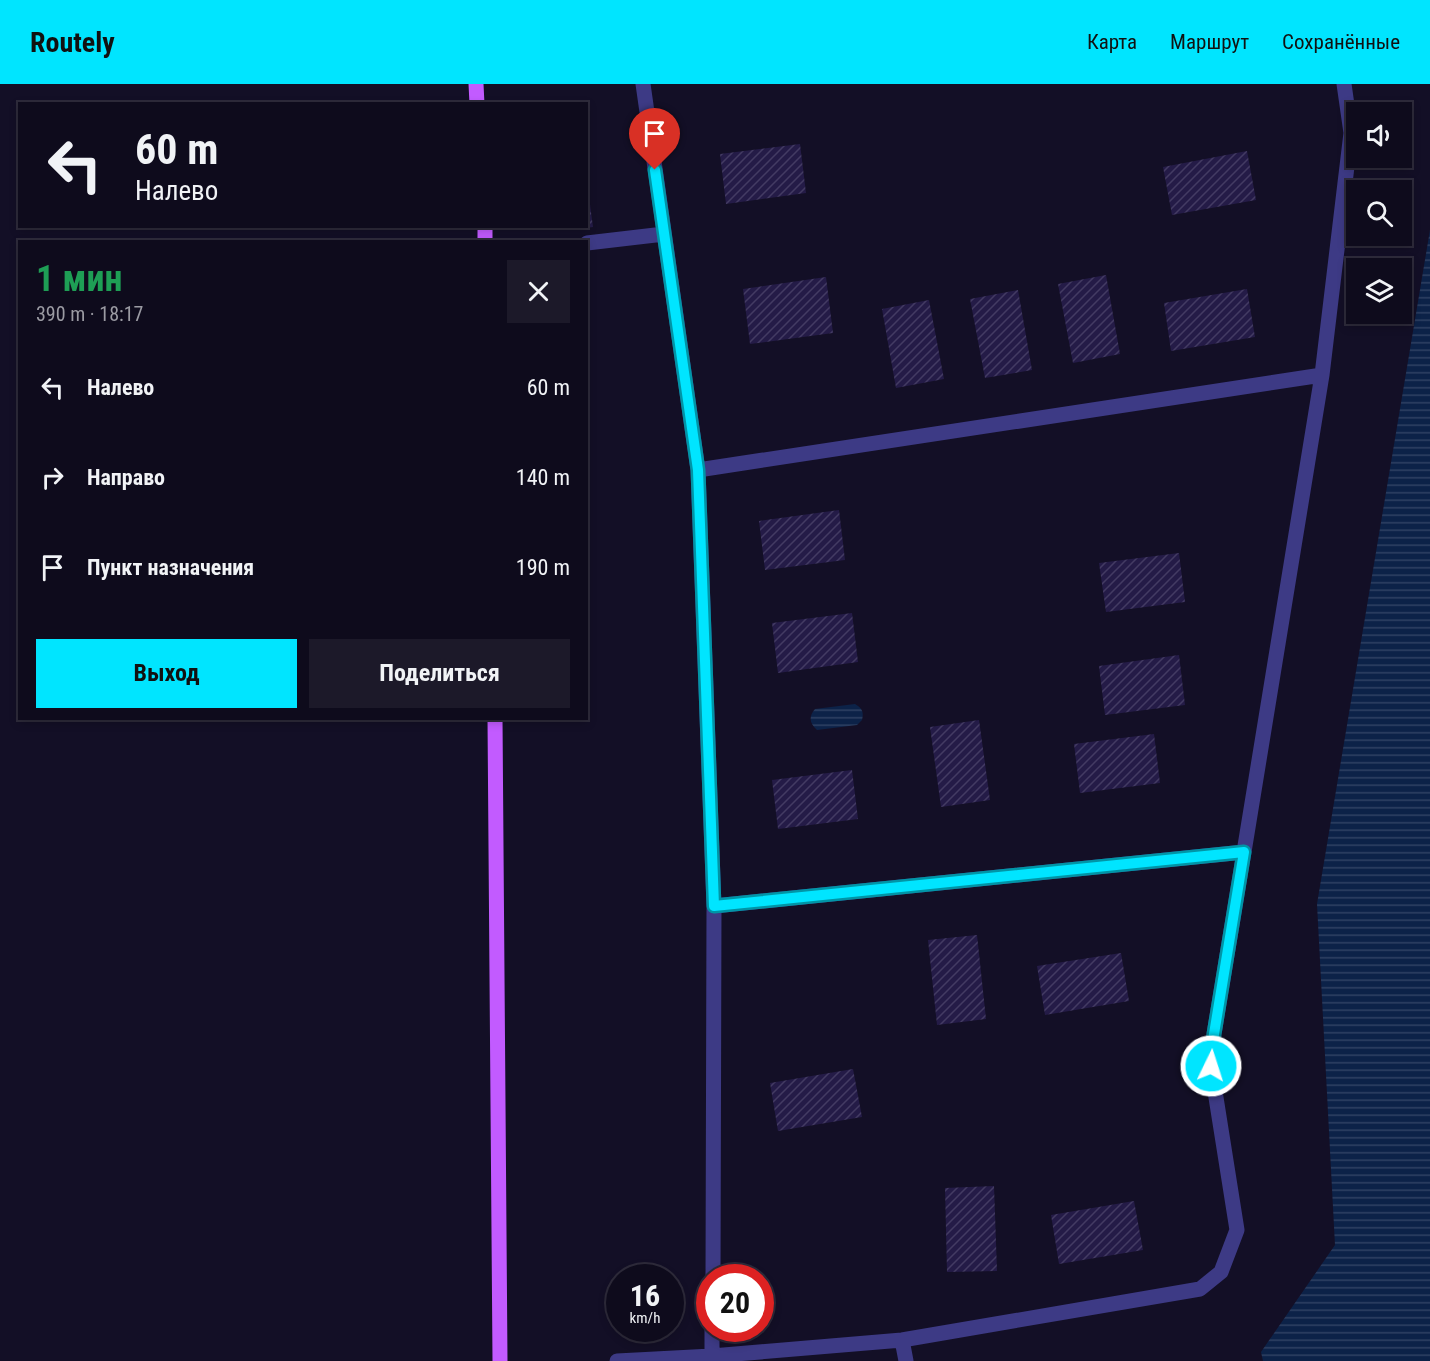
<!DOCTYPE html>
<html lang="ru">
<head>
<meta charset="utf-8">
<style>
  body { margin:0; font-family:"Roboto Condensed",sans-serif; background:#1c1929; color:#f1f3f6; height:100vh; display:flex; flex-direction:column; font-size:22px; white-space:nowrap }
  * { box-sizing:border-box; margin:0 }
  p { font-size:20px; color:#9b9ba3 }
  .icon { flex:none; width:33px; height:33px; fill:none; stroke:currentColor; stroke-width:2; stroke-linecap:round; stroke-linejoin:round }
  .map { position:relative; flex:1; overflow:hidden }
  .drawer { position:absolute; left:18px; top:156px; width:570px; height:480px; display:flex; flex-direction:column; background:#0e0b1c; border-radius:0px; box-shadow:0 3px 9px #0003,0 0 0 2px #2e2b3b }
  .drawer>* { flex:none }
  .top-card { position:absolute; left:18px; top:18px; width:570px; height:126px; border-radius:0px; box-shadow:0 3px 9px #0003,0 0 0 2px #2e2b3b; background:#0e0b1c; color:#f1f3f6; overflow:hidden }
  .controls { position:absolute; left:1346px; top:18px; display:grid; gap:12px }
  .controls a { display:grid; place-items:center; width:66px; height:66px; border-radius:0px; background:#0e0b1c; box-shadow:0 3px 9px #0003,0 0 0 2px #2e2b3b; font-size:30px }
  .speed { position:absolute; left:606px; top:1180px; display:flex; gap:12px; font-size:30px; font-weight:700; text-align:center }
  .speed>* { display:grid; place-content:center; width:78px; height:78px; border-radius:50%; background:#0e0b1c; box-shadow:0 3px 9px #0003,0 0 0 2px #2e2b3b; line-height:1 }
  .speed small { font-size:15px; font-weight:400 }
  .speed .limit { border:9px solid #d22; background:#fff; color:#111 }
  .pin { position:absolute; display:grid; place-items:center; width:51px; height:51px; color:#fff; margin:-62px -26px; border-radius:50% 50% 50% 0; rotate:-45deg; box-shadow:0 0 6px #0007 }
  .pin .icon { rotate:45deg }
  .me { position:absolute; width:66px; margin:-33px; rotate:4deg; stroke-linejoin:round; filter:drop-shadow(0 0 4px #0008) }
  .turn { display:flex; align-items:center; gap:21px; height:126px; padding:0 18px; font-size:27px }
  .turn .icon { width:78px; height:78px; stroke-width:2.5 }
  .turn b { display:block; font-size:42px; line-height:51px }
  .round { display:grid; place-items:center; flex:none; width:63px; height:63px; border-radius:0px; background:#1c1929 }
  .head { display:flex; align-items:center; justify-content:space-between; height:102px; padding:0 18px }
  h1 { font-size:36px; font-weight:700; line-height:45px; color:#1e9e55 }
  .button { display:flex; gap:12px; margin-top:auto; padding:12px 18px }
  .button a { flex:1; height:69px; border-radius:0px; background:#00e5ff; color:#111; font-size:24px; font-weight:700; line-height:69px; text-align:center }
  .button a+a { background:#1c1929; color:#f1f3f6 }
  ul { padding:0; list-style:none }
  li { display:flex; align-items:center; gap:18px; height:90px; padding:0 18px }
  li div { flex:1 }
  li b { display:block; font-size:22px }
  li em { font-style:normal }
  header { display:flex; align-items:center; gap:36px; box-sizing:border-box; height:84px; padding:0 30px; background:#00e5ff; color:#111 }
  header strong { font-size:28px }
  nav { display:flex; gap:33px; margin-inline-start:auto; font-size:21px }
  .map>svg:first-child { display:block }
  .water { fill:url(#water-rules) }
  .building { fill:url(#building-hatch) }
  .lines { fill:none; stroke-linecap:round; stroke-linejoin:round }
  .lane { stroke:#3d3a85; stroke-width:15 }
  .primary { stroke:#c25bff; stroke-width:15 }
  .route-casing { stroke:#0095a6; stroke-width:15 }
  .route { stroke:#00e5ff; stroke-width:10 }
</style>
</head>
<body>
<header>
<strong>Routely</strong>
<nav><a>Карта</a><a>Маршрут</a><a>Сохранённые</a></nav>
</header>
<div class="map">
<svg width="1430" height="1277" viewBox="0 0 1430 1277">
  <defs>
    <pattern id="water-rules" width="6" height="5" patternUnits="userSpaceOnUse" patternTransform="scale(1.5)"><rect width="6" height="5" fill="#0c2248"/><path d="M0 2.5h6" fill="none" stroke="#2f4163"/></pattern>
    <pattern id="building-hatch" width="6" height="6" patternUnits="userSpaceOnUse" patternTransform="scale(1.5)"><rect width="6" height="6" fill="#241b47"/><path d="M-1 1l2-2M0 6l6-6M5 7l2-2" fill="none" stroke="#433b63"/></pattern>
  </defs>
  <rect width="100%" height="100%" fill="#130f26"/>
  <!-- water -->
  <path class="water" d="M1430,146V1277H1263L1261,1268L1335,1161L1317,820Z
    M855,620C862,624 864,628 862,636L857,641L817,646C810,640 808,633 815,625Z"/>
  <!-- building -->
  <path class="building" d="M800,60L806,109L726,120L720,70Z
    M1247,67L1256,116L1172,131L1163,83Z
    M586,106H588L593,143L586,144Z
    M1106,191L1120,270L1073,279L1058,200Z
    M826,193L833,249L750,260L743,205Z
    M1247,205L1255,253L1171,267L1164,219Z
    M1018,206L1032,286L985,294L970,215Z
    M929,216L944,295L896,304L882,225Z
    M839,426L845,476L765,486L759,437Z
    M1179,469L1185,518L1106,528L1099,479Z
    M852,529L858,578L778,589L772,539Z
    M1179,571L1185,621L1105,631L1099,582Z
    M979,636L990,716L941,723L930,643Z
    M1154,650L1160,699L1080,709L1074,660Z
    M852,686L858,735L778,745L772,696Z
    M977,851L986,935L937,941L928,856Z
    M1121,869L1129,917L1045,931L1037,882Z
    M853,985L862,1033L778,1047L770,999Z
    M994,1102L997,1187L947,1188L945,1104Z
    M1134,1117L1143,1166L1059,1180L1051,1131Z"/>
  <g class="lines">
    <!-- lane -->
    <path class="lane" d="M643,0L698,386
      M587,159L664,150
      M1322,291L1351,49L1344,0
      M713,1194L714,822L698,386L1322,291L1244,768L714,822
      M902,1256L906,1277
      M712,1272L902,1256L1200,1205L1221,1188L1237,1146L1211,982L1214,950L1244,768
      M617,1277L712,1272V1245"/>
    <!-- primary -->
    <path class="primary" d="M476,0L477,20
      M485,142V158
      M495,634L500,1277"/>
  </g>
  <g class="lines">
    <defs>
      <path id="route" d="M655,86L698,386L714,822L1244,768L1214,950L1211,982"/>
    </defs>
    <!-- route casing -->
    <use href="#route" class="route-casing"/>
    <!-- route -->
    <use href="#route" class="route"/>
  </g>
</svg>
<div class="controls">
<a><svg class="icon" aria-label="sound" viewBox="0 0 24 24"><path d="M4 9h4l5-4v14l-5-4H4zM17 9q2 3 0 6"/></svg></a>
<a><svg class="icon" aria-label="search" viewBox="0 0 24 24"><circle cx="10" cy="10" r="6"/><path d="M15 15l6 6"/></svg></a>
<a><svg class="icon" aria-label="layers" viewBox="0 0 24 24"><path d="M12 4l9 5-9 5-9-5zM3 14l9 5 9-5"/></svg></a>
</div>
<div class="speed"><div>16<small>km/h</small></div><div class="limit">20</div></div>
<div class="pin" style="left:655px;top:86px;background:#d93025"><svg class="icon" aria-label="arrive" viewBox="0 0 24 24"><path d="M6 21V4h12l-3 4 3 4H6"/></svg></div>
<svg class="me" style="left:1211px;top:982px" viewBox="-20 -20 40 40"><circle r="17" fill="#00e5ff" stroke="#fff" stroke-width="3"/><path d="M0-11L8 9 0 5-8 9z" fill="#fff"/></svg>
<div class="top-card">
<div class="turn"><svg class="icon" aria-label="left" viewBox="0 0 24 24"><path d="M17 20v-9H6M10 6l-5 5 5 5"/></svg><div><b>60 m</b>Налево</div></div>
</div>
<section class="drawer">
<div class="head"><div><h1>1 мин</h1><p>390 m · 18:17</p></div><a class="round"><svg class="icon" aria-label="close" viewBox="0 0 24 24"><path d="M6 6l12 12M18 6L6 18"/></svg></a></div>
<ul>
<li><svg class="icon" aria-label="left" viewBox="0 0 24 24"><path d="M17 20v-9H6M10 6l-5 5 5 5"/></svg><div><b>Налево</b></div><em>60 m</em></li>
<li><svg class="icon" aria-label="right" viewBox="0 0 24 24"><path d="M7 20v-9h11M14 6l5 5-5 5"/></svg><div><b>Направо</b></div><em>140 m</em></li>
<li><svg class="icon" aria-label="arrive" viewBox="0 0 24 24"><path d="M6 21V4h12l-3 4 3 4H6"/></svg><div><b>Пункт назначения</b></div><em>190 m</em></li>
</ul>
<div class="button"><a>Выход</a><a>Поделиться</a></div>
</section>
</div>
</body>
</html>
